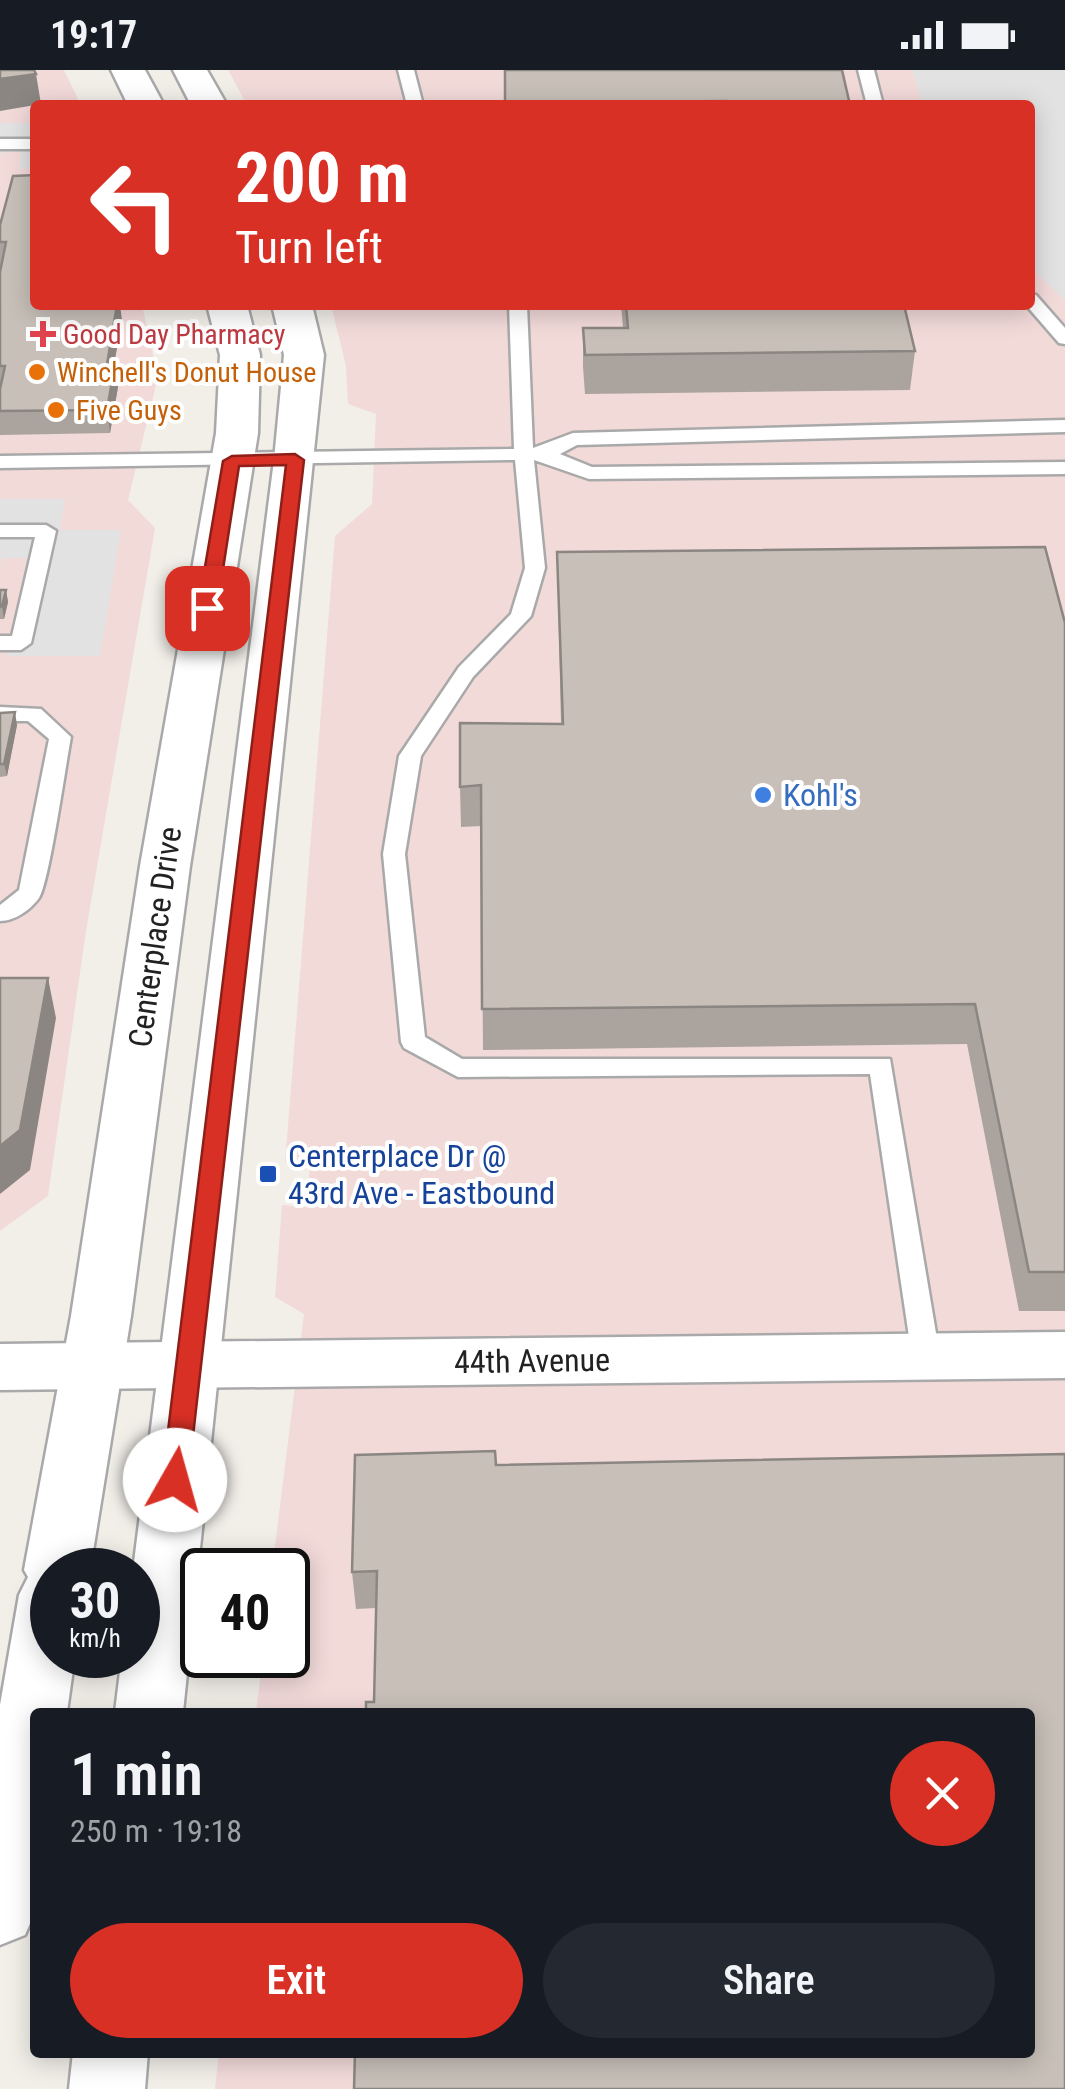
<!DOCTYPE html>
<html lang="en">
<head>
<meta charset="utf-8">
<style>
  body { margin:0; font-family:"Roboto Condensed",sans-serif; background:#242831; color:#f1f3f6; height:100vh; display:flex; flex-direction:column; font-size:38px; white-space:nowrap }
  * { box-sizing:border-box; margin:0 }
  p { font-size:32px; color:#9ea1a6 }
  .icon { flex:none; width:55px; height:55px; fill:none; stroke:currentColor; stroke-width:2; stroke-linecap:round; stroke-linejoin:round }
  .map { position:relative; flex:1; overflow:hidden }
  .details { position:absolute; left:30px; top:1638px; width:1005px; height:350px; display:flex; flex-direction:column; background:#171b24; border-radius:10px; box-shadow:0 5px 25px #0003 }
  .details>* { flex:none }
  .hud { position:absolute; left:30px; top:30px; width:1005px; height:210px; border-radius:10px; box-shadow:0 5px 25px #0003; background:#d93025; color:#fff; overflow:hidden }
  .speed { position:absolute; left:30px; top:1478px; display:flex; gap:20px; font-size:50px; font-weight:700; text-align:center }
  .speed>* { display:grid; place-content:center; width:130px; height:130px; border-radius:50%; background:#171b24; box-shadow:0 5px 25px #0003; line-height:1 }
  .speed small { font-size:25px; font-weight:400 }
  .speed .limit { border:5px solid #111; border-radius:15px; background:#fff; color:#111 }
  .pin { position:absolute; display:grid; place-items:center; width:85px; height:85px; color:#fff; margin:-42px; border-radius:20px; box-shadow:0 5px 15px #0006 }
  .me { position:absolute; width:110px; margin:-55px; rotate:7deg; stroke-linejoin:round; filter:drop-shadow(0 0 8px #0008) }
  .turn { display:flex; align-items:center; gap:35px; height:210px; padding:0 40px; font-size:45px }
  .turn .icon { width:130px; height:130px; stroke-width:2.5 }
  .turn b { display:block; font-size:70px; line-height:85px }
  .round { display:grid; place-items:center; flex:none; width:105px; height:105px; border-radius:52px; background:#242831 }
  .head { display:flex; align-items:center; justify-content:space-between; height:170px; padding:0 40px }
  h1 { font-size:60px; font-weight:600; line-height:75px }
  .cta { display:flex; gap:20px; margin-top:auto; padding:20px 40px }
  .cta a { flex:1; height:115px; border-radius:60px; background:#d93025; color:#fff; font-size:40px; font-weight:600; line-height:115px; text-align:center }
  .cta a+a { background:#242831; color:#f1f3f6 }
  .status { display:flex; justify-content:space-between; align-items:center; height:70px; padding:0 50px; background:#171b24; direction:ltr }
  .status svg { height:28px; fill:currentColor }
  .map>svg:first-child { display:block }
  .commercial { fill:#f2dad9 }
  .parking { fill:#e2e2e2 }
  .lines { fill:none; stroke-linecap:round; stroke-linejoin:round }
  .service-casing { stroke:#a9a9a9; stroke-width:5 }
  .minor-casing { stroke:#a9a9a9; stroke-width:5 }
  .tertiary-casing { stroke:#a9a9a9; stroke-width:5 }
  .service { fill:#fff; fill-rule:evenodd }
  .minor { fill:#fff; fill-rule:evenodd }
  .tertiary { fill:#fff; fill-rule:evenodd }
  .wall { fill:#aba49e }
  .shaded-wall { fill:#8b8681 }
  .building { fill:#c7bfb8; stroke:#8b8681; stroke-width:2.5 }
  .route { fill:#d93025; stroke:#8d1f18; stroke-width:2.5 }
  .health-dot { fill:#e0444e; stroke:#fff; stroke-width:4 }
  .food-dot { fill:#e8710a; stroke:#fff; stroke-width:4 }
  .shop-dot { fill:#3f7fe0; stroke:#fff; stroke-width:4 }
  .transit-dot { fill:#1a4fb4; stroke:#fff; stroke-width:4 }
  .labels { text-anchor:middle; dominant-baseline:central; stroke-width:8; stroke-linejoin:round; paint-order:stroke }
  .far-health-label { font-size:28px; fill:#be3a42; stroke:#fff; text-anchor:start }
  .far-food-label { font-size:28px; fill:#c56008; stroke:#fff; text-anchor:start }
  .shop-label { font-size:32px; fill:#366cbe; stroke:#fff; text-anchor:start }
  .street-label { font-size:32px; fill:#222; stroke:#fff }
  .transit-label { font-size:32px; fill:#164399; stroke:#fff; text-anchor:start }
</style>
</head>
<body>
<div class="status"><b>19:17</b><svg viewBox="0 0 49 12"><path d="M0 12V9h3v3zM5 12V6h3v6zM10 12V3h3v9zM15 12V0h3v12zM26 1h20v11H26zM47 4h2v5h-2z"/></svg></div>
<div class="map">
<svg width="1065" height="2019" viewBox="0 0 1065 2019">
  <rect width="100%" height="100%" fill="#f2efe9"/>
  <!-- commercial -->
  <path class="commercial" d="M0,0H64L81,35H35V235H142L158,307L128,430L155,458L86,861L48,1126L0,1161Z
    M228,0H1065V2019H215L219,1982H1030V1642H256L263,1585H288V1500H272L304,1244L275,1227L282,1135L306,1137L310,1096L285,1093L335,466L372,434L376,344L348,334L346,296L331,235H1030V35H247Z"/>
  <!-- parking -->
  <path class="parking" d="M912,0H1065V230L1030,197V35H923Z
    M0,53H35V99H19L21,81L0,83Z
    M0,429H65L60,460H121L100,586H7L27,488H2L0,495Z"/>
  <g class="lines">
    <defs>
      <path id="service" d="M398,0H414L423,35H407Z
        M858,0H874L883,35H867Z
        M0,69H35V79H0Z
        M1030,224L1036,225L1065,258V274L1059,273L1026,235H1030Z
        M509,235H527L533,378L573,363L1065,350V362L577,375L560,384L592,397L1065,392V404L589,409L534,390L545,498L531,546L473,607L421,686L405,784L425,967L462,989H890L940,1287L936,1295L926,1298L916,1295L912,1287L870,1004L458,1007L404,978L401,972L383,784L399,686L459,597L511,544L525,498L515,390L0,398V386L514,379Z
        M0,455H46L56,461L31,573L21,580H0V566H12L35,467H0Z
        M0,637L41,639L71,667C66,693 49,814 39,828C30,840 15,851 0,851V835L19,820L49,669L28,651H0Z"/>
      <path id="minor" d="M1065,1262V1308L0,1320V1274Z"/>
      <path id="tertiary" d="M111,0H145L164,35H128Z
        M173,0H207L227,35H191Z
        M207,235H247L260,285L258,363L190,796L131,1246L90,1500H52V1585H75L67,1642H35V1842L25,1865L0,1875V1635L19,1525L28,1507L24,1500L71,1246L140,796L216,363L220,285Z
        M272,235H312L324,285L183,1642H115L122,1585H138V1500H133L274,390L284,285Z
        M73,1982H148L145,2019H69Z"/>
    </defs>
    <!-- service casing -->
    <use href="#service" class="service-casing"/>
    <!-- minor casing -->
    <use href="#minor" class="minor-casing"/>
    <!-- tertiary casing -->
    <use href="#tertiary" class="tertiary-casing"/>
    <!-- service -->
    <use href="#service" class="service"/>
    <!-- minor -->
    <use href="#minor" class="minor"/>
    <!-- tertiary -->
    <use href="#tertiary" class="tertiary"/>
  </g>
  <!-- wall -->
  <path class="wall" d="M504,0L850,35H505Z
    M0,155L122,250L114,294L118,317L110,363L0,365V202L1,195H0Z
    M621,235H904L915,281L910,320L585,324L583,297V258H623Z
    M557,482L1065,553V1241H1019L967,974L483,980L481,756L461,757L460,717L561,654Z
    M0,520H6L8,532L4,549H0Z
    M0,643L17,655L7,706L0,707Z
    M495,1381L374,1632L376,1538L356,1539L352,1502Z"/>
  <!-- shaded-wall -->
  <path class="shaded-wall" d="M36,4L41,34L0,41V9Z
    M114,235H120L122,250L110,317L107,294Z
    M115,294L118,317L110,363L107,340Z
    M6,520L8,532L4,549L2,536Z
    M15,642L17,655L7,706L4,694Z
    M48,908L56,948L30,1100L0,1124V1076Z"/>
  <!-- building -->
  <path class="building" d="M0,0H34L36,4L0,9Z
    M505,0H842L850,35H726V31L505,33Z
    M35,105V235H117L107,294H115L107,340L0,341V319L5,296H0V202L6,172H0V155L13,106Z
    M626,235H904L915,281L585,285L583,258H628Z
    M1045,477L1065,553V1202H1029L975,934L482,939L481,715L460,717V653L563,654L557,482Z
    M0,520H6L2,536L0,537Z
    M15,642L4,694H0V643Z
    M0,908H48L20,1060L0,1076Z
    M495,1381L496,1395L1065,1384V2019H354L355,1982H1030V1642H366V1632H374L377,1501L352,1502L355,1385Z"/>
  <!-- route -->
  <path class="route" d="M295,384L304,390L188,1410L184,1418L175,1421L166,1418L162,1410L286,395L239,396L217,538L207,544L198,538L223,391L232,386Z"/>
  <!-- markers -->
  <path class="health-dot" d="M38 249h10v10h10v10h-10v10h-10v-10h-10v-10h10z"/>
  <g class="food-dot">
    <circle cx="37" cy="302" r="10"/>
    <circle cx="56" cy="340" r="10"/>
  </g>
  <circle class="shop-dot" cx="763" cy="725" r="10"/>
  <rect class="transit-dot" x="258" y="1094" width="20" height="20" rx="5"/>
  <g class="labels">
    <!-- far-health labels -->
    <g class="far-health-label">
      <text x="63" y="264">Good Day Pharmacy</text>
    </g>
    <!-- far-food labels -->
    <g class="far-food-label">
      <text x="57" y="302">Winchell's Donut House</text>
      <text x="76" y="340">Five Guys</text>
    </g>
    <!-- shop labels -->
    <g class="shop-label">
      <text x="783" y="725">Kohl's</text>
    </g>
    <!-- street labels -->
    <g class="street-label">
      <text transform="translate(155 867) rotate(-82)">Centerplace Drive</text>
      <text transform="translate(532 1291) rotate(-1)">44th Avenue</text>
    </g>
    <!-- transit labels -->
    <g class="transit-label">
      <text x="288" y="1086">Centerplace Dr @<tspan x="288" dy="37">43rd Ave - Eastbound</tspan></text>
    </g>
  </g>
</svg>
<div class="speed"><div>30<small>km/h</small></div><div class="limit">40</div></div>
<div class="pin" style="left:207px;top:538px;background:#d93025"><svg class="icon" aria-label="arrive" viewBox="0 0 24 24"><path d="M6 21V4h12l-3 4 3 4H6"/></svg></div>
<svg class="me" style="left:175px;top:1410px" viewBox="-20 -20 40 40"><circle r="19" fill="#fff"/><path d="M0-13L10 11 0 6-10 11z" fill="#d93025"/></svg>
<div class="hud">
<div class="turn"><svg class="icon" aria-label="left" viewBox="0 0 24 24"><path d="M17 20v-9H6M10 6l-5 5 5 5"/></svg><div><b>200 m</b>Turn left</div></div>
</div>
<section class="details">
<div class="head"><div><h1>1 min</h1><p>250 m · 19:18</p></div><a class="round" style="background:#d93025;color:#fff"><svg class="icon" aria-label="close" viewBox="0 0 24 24"><path d="M6 6l12 12M18 6L6 18"/></svg></a></div>
<div class="cta"><a>Exit</a><a>Share</a></div>
</section>
</div>
</body>
</html>
